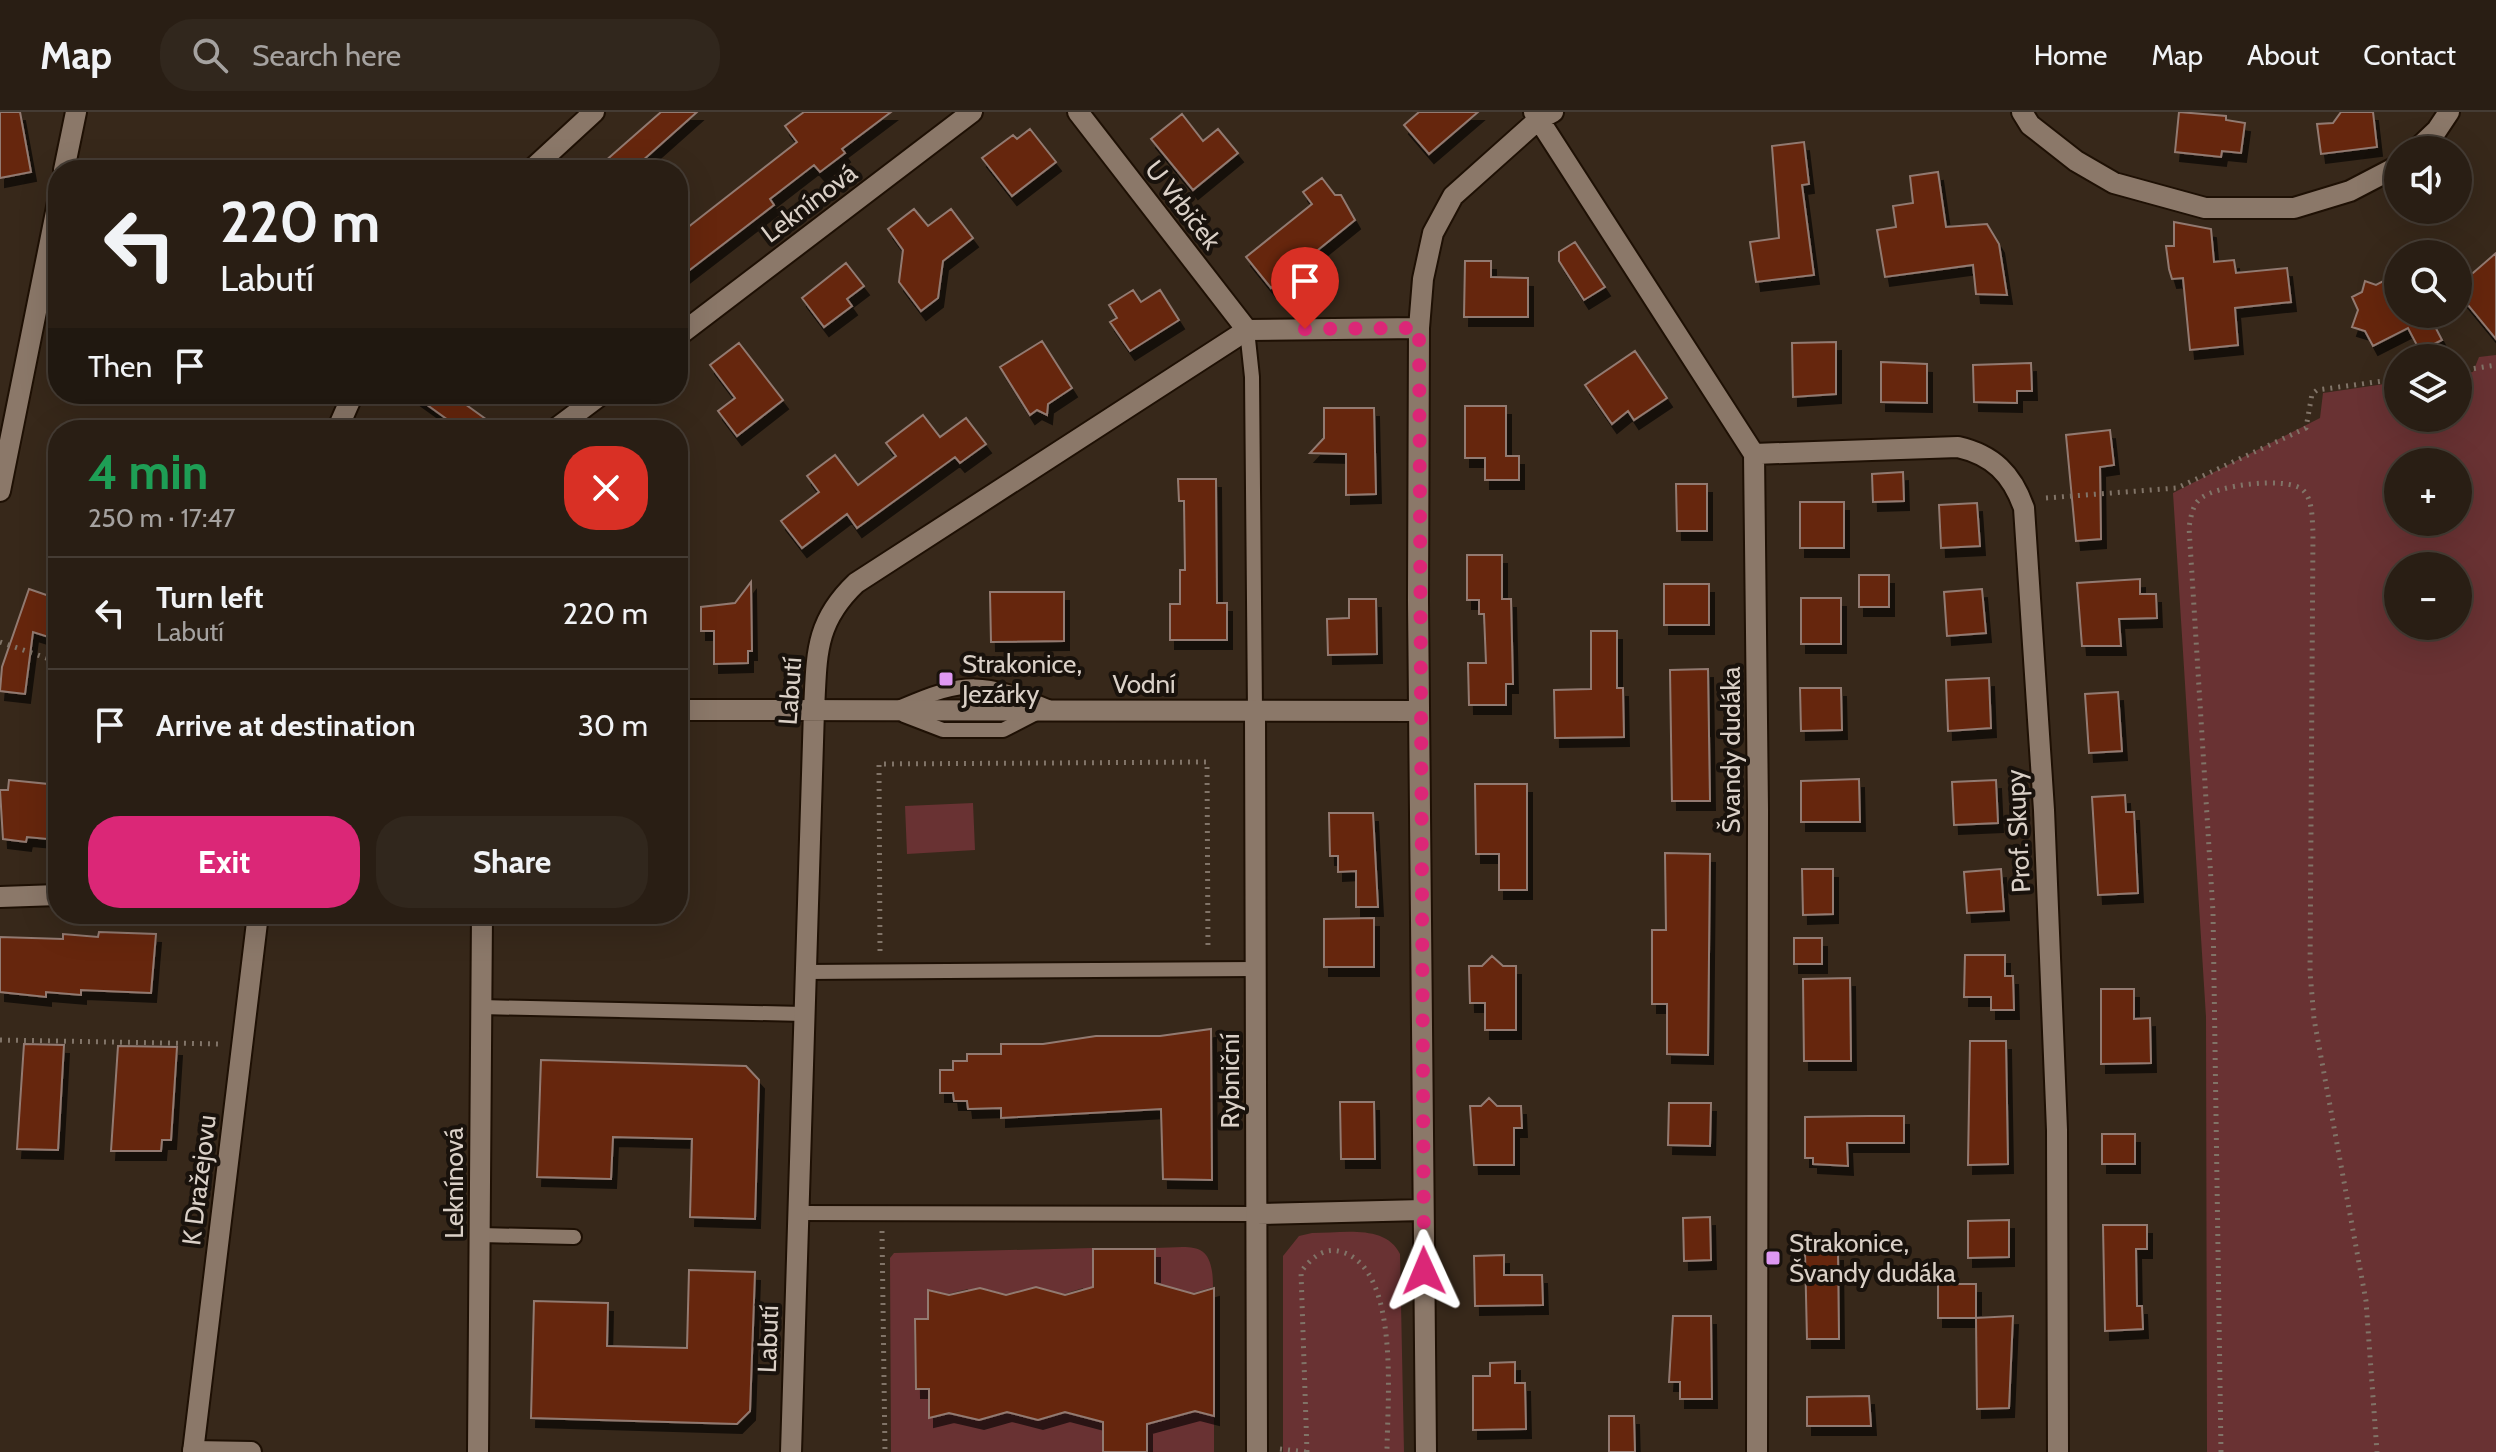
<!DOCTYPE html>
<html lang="en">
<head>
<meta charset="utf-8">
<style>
  body { margin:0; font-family:Cabin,sans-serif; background:#31271d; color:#f1f3f6; height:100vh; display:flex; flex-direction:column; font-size:30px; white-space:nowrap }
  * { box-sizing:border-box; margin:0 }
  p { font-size:26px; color:#a5a2a0 }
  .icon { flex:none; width:44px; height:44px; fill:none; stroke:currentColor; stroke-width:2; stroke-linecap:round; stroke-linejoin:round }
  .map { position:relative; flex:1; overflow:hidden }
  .drawer { position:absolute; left:48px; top:308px; width:640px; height:504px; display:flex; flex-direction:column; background:#291e14; border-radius:32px; box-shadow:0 8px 32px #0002,0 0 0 2px #453c34 }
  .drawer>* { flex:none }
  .guide { position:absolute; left:48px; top:48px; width:640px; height:244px; border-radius:32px; box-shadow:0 8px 32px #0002,0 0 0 2px #453c34; background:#291e14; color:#f1f3f6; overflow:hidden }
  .fabs { position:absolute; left:2384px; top:24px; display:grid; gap:16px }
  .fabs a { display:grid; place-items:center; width:88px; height:88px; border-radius:50%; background:#291e14; box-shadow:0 8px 32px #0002,0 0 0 2px #453c34; font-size:40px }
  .pin { position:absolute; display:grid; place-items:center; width:68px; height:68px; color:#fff; margin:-82px -34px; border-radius:50% 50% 50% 0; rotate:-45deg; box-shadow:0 0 8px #0007 }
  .pin .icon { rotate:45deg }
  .me { position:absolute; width:88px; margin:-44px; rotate:359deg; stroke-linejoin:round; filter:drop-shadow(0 0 6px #0008) }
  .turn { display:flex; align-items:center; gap:28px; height:168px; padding:0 40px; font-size:36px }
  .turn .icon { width:104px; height:104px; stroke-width:2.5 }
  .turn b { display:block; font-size:56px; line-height:68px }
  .then { display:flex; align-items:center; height:76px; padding:0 40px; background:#0003; gap:16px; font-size:30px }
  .round { display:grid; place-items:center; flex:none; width:84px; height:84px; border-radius:32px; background:#31271d }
  .head { display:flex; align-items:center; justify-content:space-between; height:136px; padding:0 40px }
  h1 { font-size:48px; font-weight:700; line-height:60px; color:#1e9e55 }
  .button { display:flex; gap:16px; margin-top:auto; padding:16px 40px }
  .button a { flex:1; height:92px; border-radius:32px; background:#db2777; color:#fff; font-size:32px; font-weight:700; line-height:92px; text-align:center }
  .button a+a { background:#31271d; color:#f1f3f6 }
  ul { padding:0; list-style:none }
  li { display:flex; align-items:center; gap:24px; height:112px; padding:0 40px; border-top:2px solid #453c34 }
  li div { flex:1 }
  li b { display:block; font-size:30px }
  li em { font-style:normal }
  header { display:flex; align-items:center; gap:48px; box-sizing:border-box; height:112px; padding:0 40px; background:#291e14; border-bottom:2px solid #453c34 }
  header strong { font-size:38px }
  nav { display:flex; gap:44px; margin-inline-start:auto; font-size:28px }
  .search { width:560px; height:72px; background:#31271d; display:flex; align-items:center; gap:20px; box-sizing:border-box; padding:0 28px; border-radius:32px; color:#a5a2a0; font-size:30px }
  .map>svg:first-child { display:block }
  .green { fill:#693233; fill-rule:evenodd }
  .building { fill:#66250b; stroke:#927a71; stroke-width:2; filter:url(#shadow) }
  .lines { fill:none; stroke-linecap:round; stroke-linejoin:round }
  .service-casing { stroke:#1e1004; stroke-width:18 }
  .minor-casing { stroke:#1e1004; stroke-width:24 }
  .tertiary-casing { stroke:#1e1004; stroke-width:24 }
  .path { stroke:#817468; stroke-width:5; stroke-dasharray:2 6; stroke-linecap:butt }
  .service { stroke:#8b7869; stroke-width:14 }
  .minor { stroke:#8b7869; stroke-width:20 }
  .tertiary { stroke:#8b7869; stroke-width:20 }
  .route { stroke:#db2777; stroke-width:14; stroke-dasharray:0 25.2 }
  .poi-dot { fill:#de98f2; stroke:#19120c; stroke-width:3 }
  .labels { text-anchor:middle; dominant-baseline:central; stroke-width:8; stroke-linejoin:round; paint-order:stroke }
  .street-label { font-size:26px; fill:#dad0c7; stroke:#19120c }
  .poi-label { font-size:26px; fill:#dad0c7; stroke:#19120c; text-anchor:start }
</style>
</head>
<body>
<header>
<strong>Map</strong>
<div class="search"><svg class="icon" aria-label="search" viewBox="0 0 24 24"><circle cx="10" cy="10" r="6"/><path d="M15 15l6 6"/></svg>Search here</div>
<nav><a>Home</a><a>Map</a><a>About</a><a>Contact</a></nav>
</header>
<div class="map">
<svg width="2496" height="1340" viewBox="0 0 2496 1340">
  <defs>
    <filter id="shadow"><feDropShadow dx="5" dy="9" stdDeviation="0" flood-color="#0009"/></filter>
  </defs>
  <rect width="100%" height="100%" fill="#37281a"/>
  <!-- green -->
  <path class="green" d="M2496,243V1340H2207L2206,905L2173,381L2320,306L2323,281L2398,270V306H2458V262L2473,260L2479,245ZM2458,350V410H2398V350ZM2458,454V514H2398V454Z
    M973,691L975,738L907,742L905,694Z
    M1312,1121C1342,1121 1386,1112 1400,1142L1404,1340H1283V1144L1299,1124Z
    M1092,1136V1165L1101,1166L1084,1205L1083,1176L1064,1182L1044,1177L1043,1205H1026V1177L1006,1182L986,1177V1206H968V1177L948,1182L928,1177V1206L914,1207L915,1276H928L929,1305L1102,1275V1340H891L890,1146L894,1141Z
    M1154,1136C1193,1135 1213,1127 1213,1175L1193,1181L1173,1176V1204L1145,1205L1154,1165Z
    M1146,1275L1194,1298L1214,1303V1340H1146Z"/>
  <!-- building -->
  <path class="building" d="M0,0H20L31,60L0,66Z
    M661,0H697L632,58H595Z
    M804,0H891L842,37L845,41L820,60L814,53L770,87L774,93L678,167V123L797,30L785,14Z
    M1419,0H1478L1429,42L1404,13Z
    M2179,0L2226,4V8L2245,11L2241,41L2222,39L2221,45L2175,40Z
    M2341,0H2373L2377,35L2321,42L2317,12L2333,11Z
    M1182,2L1203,29L1218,17L1238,41L1193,78L1151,27Z
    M1030,17L1056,50L1012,84L982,46L1013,23L1017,27Z
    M1804,30L1809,72L1802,73L1814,163L1756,170L1750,130L1779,126L1772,34Z
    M1938,60L1946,115L1987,112L1999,132L2007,183L1976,182L1973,153L1885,165L1877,118L1896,115L1893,94L1913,91L1910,64Z
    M1322,66L1335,83H1341L1355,108L1271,176L1246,145L1312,92L1303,80Z
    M914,97L928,114L951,97L973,126L943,149L938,186L921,199L899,170L903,138L888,117Z
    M2174,110L2211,117L2214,150L2234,148L2236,161L2287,156L2291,190L2235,196L2238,233L2190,238L2183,166L2172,167L2169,157L2166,134H2174Z
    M1575,130L1605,175L1584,188L1559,149V140Z
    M2496,141V227L2458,181V174Z
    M1465,149H1491V165L1528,166V205H1464Z
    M846,151L864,174L847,187L852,194L824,215L802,186Z
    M2389,166L2398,184V202H2435L2430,205L2442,228L2420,239L2408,216L2373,234L2365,219L2352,215L2358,198L2352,185L2362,180L2365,169L2376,173Z
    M1133,178L1141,190L1160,178L1179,208L1130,239L1110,210L1117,206L1109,193Z
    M1042,229L1072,276L1048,292L1047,303L1037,298L1030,303L1000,255Z
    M1836,230V282L1793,285L1792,231Z
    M739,231L783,288L737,324L718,299L735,286L710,253Z
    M1635,239L1667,286L1634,308L1628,299L1612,312L1585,273Z
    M1881,250L1927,252V291L1881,290Z
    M2031,251L2032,279H2017V291L1974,290L1973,253Z
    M412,282H451L501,318H462Z
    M1465,294H1506V344H1519V368H1485V346H1465Z
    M1324,296H1374L1376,382L1346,383V342L1310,341L1324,326Z
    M923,303L940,325L966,306L986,332L960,351L955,345L857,416L847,402L802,436L781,409L819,380L807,364L835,343L858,373L896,344L886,331Z
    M2110,318L2114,353L2100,355L2101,427L2076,429L2066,323Z
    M1903,360L1904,389L1873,390L1872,362Z
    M1178,367H1216L1217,491H1227V528H1170V492H1180V458H1185L1184,389H1179Z
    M1676,372H1707V419H1677Z
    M1800,390H1844V436H1800Z
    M1977,391L1980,434L1941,436L1939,393Z
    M1467,443H1502V487H1511L1513,572H1506V593H1469L1468,551H1486L1484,502H1479V488H1467Z
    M1859,463H1889V495H1859Z
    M2140,467V482H2156L2157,506L2119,507L2121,534H2082L2077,471Z
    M751,470L752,539H748V551L714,552V519H701V495L735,491Z
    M1664,472H1709V513H1664Z
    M29,477L58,487V528L33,520L25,582L0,579L2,555Z
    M1982,477L1986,521L1947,524L1944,480Z
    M990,480H1064V529L991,530Z
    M1801,486H1841V532H1801Z
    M1349,487H1376L1377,542L1328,543L1327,507L1349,506Z
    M1591,519H1617V576H1623L1624,625L1555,626L1554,578L1591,577Z
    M1708,557L1710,689H1672L1670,558Z
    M1989,566L1991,616L1948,619L1946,568Z
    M1800,576H1841L1842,618L1801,619Z
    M2118,580L2122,639L2089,641L2085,582Z
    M1859,667L1860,710H1801V669Z
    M9,668L58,673V728L27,725L26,730L3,727L0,678H8Z
    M1996,668L1998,711L1954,713L1952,670Z
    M1475,672H1527V778H1499V742H1476Z
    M2125,683L2126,700H2134L2138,781L2098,783L2092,685Z
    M1329,701H1373L1378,795H1356V759L1338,760V744H1330Z
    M1665,741L1710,742L1708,943L1667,942V892H1652V818H1666Z
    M1802,757H1833V802L1803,803Z
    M2001,757L2004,799L1967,801L1964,760Z
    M1374,806V855H1324V807Z
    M99,820L156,822L151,881L81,878V883L46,880V885L0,880V825L63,827V822L98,825Z
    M1794,826H1822V852H1794Z
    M1965,843H2005V864H2013L2014,898H1991V885H1964Z
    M1492,844L1503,854H1516V918H1485V891H1470L1469,854H1482Z
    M1850,866L1851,949H1804L1803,867Z
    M2101,877H2134V907L2150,906L2151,951L2101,952Z
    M1211,917L1212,1068L1163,1067L1161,997L1001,1006V996L968,997L967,989H954L953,981H940V958H953V949H967V942H1001V932H1043L1096,924H1160Z
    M1970,929H2006L2008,1052L1968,1053Z
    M24,932L64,933L58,1038L17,1037Z
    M118,934L177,935L171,1028H162L161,1039H111Z
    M541,948L746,954L759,968L755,1107L690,1105L692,1027L613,1025L611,1067L537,1065Z
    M1489,986L1497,994H1521L1522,1016H1514V1053H1474L1470,994H1481Z
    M1340,990H1374L1375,1047H1341Z
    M1669,991H1711L1710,1034L1668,1033Z
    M1869,1004H1904V1031H1847L1848,1054L1813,1052V1046H1805V1005Z
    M2102,1022H2135V1052H2102Z
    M1710,1105L1711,1148L1684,1149L1683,1106Z
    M2009,1108V1145L1968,1146V1109Z
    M2103,1113H2147V1137H2136L2137,1194H2142L2143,1217L2105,1219Z
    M1093,1137H1155V1171L1194,1182L1214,1176V1304L1195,1299L1147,1312V1340H1103V1310L1065,1300L1038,1308L1007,1300L979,1308L949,1301L929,1306V1277H916L915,1207H928V1178L949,1183L980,1176L1006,1183L1036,1175L1065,1183L1093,1175Z
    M1805,1140H1838L1839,1227H1807Z
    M1504,1143V1163H1542L1543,1193L1475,1194L1474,1144Z
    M689,1158L755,1160L750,1299L737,1312L531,1306L534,1189L608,1191L607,1234L687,1236Z
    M1938,1172H1976V1206L2013,1204L2009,1296L1977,1297L1976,1206H1938Z
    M1673,1204H1711L1712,1287H1680V1270H1669Z
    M1515,1250V1271H1525L1526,1317L1473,1318V1264H1490V1251Z
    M1869,1284L1871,1314H1807V1285Z
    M1609,1304H1634L1635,1340H1609Z"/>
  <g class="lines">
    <defs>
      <path id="service" d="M1247,218L1252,265L1255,599
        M901,595C965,567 984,568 1048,595
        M904,603L943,618H1003L1036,601
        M805,860L1256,857
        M481,895L804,902
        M798,1101L1257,1102
        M480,1123L574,1125"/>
      <path id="minor" d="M1078,0L1247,218
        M1534,0L1754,342L1758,698L1757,1340
        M2022,0L2030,13L2076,49L2114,71L2205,96H2294L2350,79L2398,54
        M2416,38L2437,18L2449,0
        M64,58L76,0
        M678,224L972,0
        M554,318L602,282
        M1754,342L1958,335C1993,343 2012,362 2024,396L2044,698L2057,1018L2058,1340
        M0,379L58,90
        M678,598L1419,599
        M1255,599L1257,1340
        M0,785L58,783
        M1257,1102L1423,1098
        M193,1339L251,1340
        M478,1340L482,802
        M791,1340L814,598C817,544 814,511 856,471L1247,218L1419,216
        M1426,1340L1418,489L1419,216L1423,167L1433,121L1453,84L1538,8L1553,0"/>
      <path id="tertiary" d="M531,58L594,0
        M337,318L353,282
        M193,1340L258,802"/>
    </defs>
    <!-- service casing -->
    <use href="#service" class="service-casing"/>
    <!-- minor casing -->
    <use href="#minor" class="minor-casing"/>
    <!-- tertiary casing -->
    <use href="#tertiary" class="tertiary-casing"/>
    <!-- path -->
    <path class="path" d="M2458,259L2496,253
      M2046,386L2177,376L2306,316L2312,282L2317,278L2398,267
      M0,530L58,550
      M880,839L879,652L1207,650L1208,838
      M0,928L221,932
      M882,1119L885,1340
      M1280,1337L1307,1340
      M1307,1340L1301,1160C1310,1147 1324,1134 1342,1140C1401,1158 1387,1291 1387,1340
      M2221,1340L2213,800L2189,415C2191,405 2192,394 2200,387C2215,373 2287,364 2303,378C2313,388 2312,407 2313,420L2310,860L2314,907L2366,1189L2377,1340"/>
    <!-- service -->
    <use href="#service" class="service"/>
    <!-- minor -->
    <use href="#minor" class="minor"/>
    <!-- tertiary -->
    <use href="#tertiary" class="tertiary"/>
  </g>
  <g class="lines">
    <!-- route -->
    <path class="route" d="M1305,217L1419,216L1424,1159"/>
  </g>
  <!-- markers -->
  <g class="poi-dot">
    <rect x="938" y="559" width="16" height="16" rx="4"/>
    <rect x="1765" y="1138" width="16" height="16" rx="4"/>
  </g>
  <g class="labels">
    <!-- street labels -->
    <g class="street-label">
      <text transform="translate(809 91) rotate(-37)">Leknínová</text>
      <text transform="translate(1183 93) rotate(52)">U Vrbiček</text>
      <text x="1144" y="572">Vodní</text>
      <text transform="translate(790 579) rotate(-86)">Labutí</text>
      <text transform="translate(1731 638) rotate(-90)">Švandy dudáka</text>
      <text transform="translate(2018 719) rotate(-93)">Prof. Skupy</text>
      <text transform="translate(1230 969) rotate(-90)">Rybniční</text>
      <text transform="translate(199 1068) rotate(-83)">K Dražejovu</text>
      <text transform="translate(454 1071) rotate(-90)">Leknínová</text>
      <text transform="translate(768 1227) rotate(-88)">Labutí</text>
    </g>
    <!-- poi labels -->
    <g class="poi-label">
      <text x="962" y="552">Strakonice,<tspan x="962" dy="30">Jezárky</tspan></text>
      <text x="1789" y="1131">Strakonice,<tspan x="1789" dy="30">Švandy dudáka</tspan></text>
    </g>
  </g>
</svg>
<div class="fabs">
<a><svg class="icon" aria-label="sound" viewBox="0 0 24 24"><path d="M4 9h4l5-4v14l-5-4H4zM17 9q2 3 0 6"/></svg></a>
<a><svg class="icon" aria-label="search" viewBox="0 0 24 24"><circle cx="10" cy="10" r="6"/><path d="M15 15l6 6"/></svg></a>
<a><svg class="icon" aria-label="layers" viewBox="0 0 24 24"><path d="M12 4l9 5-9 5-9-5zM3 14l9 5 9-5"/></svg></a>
<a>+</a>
<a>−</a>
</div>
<div class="pin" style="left:1305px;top:217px;background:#d93025"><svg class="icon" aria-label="arrive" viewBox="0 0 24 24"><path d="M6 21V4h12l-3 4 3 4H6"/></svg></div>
<svg class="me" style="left:1424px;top:1159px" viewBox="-20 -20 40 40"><path d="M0-17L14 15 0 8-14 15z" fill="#db2777" stroke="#fff" stroke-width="4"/></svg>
<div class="guide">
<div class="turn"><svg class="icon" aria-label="left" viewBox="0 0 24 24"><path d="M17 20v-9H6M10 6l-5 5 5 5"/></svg><div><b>220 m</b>Labutí</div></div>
<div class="then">Then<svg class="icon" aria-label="arrive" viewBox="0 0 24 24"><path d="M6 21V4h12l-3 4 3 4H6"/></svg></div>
</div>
<section class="drawer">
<div class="head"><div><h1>4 min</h1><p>250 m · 17:47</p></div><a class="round" style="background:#d93025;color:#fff"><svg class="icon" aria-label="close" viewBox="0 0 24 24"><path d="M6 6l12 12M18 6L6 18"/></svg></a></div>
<ul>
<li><svg class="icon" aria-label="left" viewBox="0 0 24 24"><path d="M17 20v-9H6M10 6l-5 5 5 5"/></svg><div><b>Turn left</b><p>Labutí</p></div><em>220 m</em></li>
<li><svg class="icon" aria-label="arrive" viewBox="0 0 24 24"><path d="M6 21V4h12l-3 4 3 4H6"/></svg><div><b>Arrive at destination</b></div><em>30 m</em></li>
</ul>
<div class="button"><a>Exit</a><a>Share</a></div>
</section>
</div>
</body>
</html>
